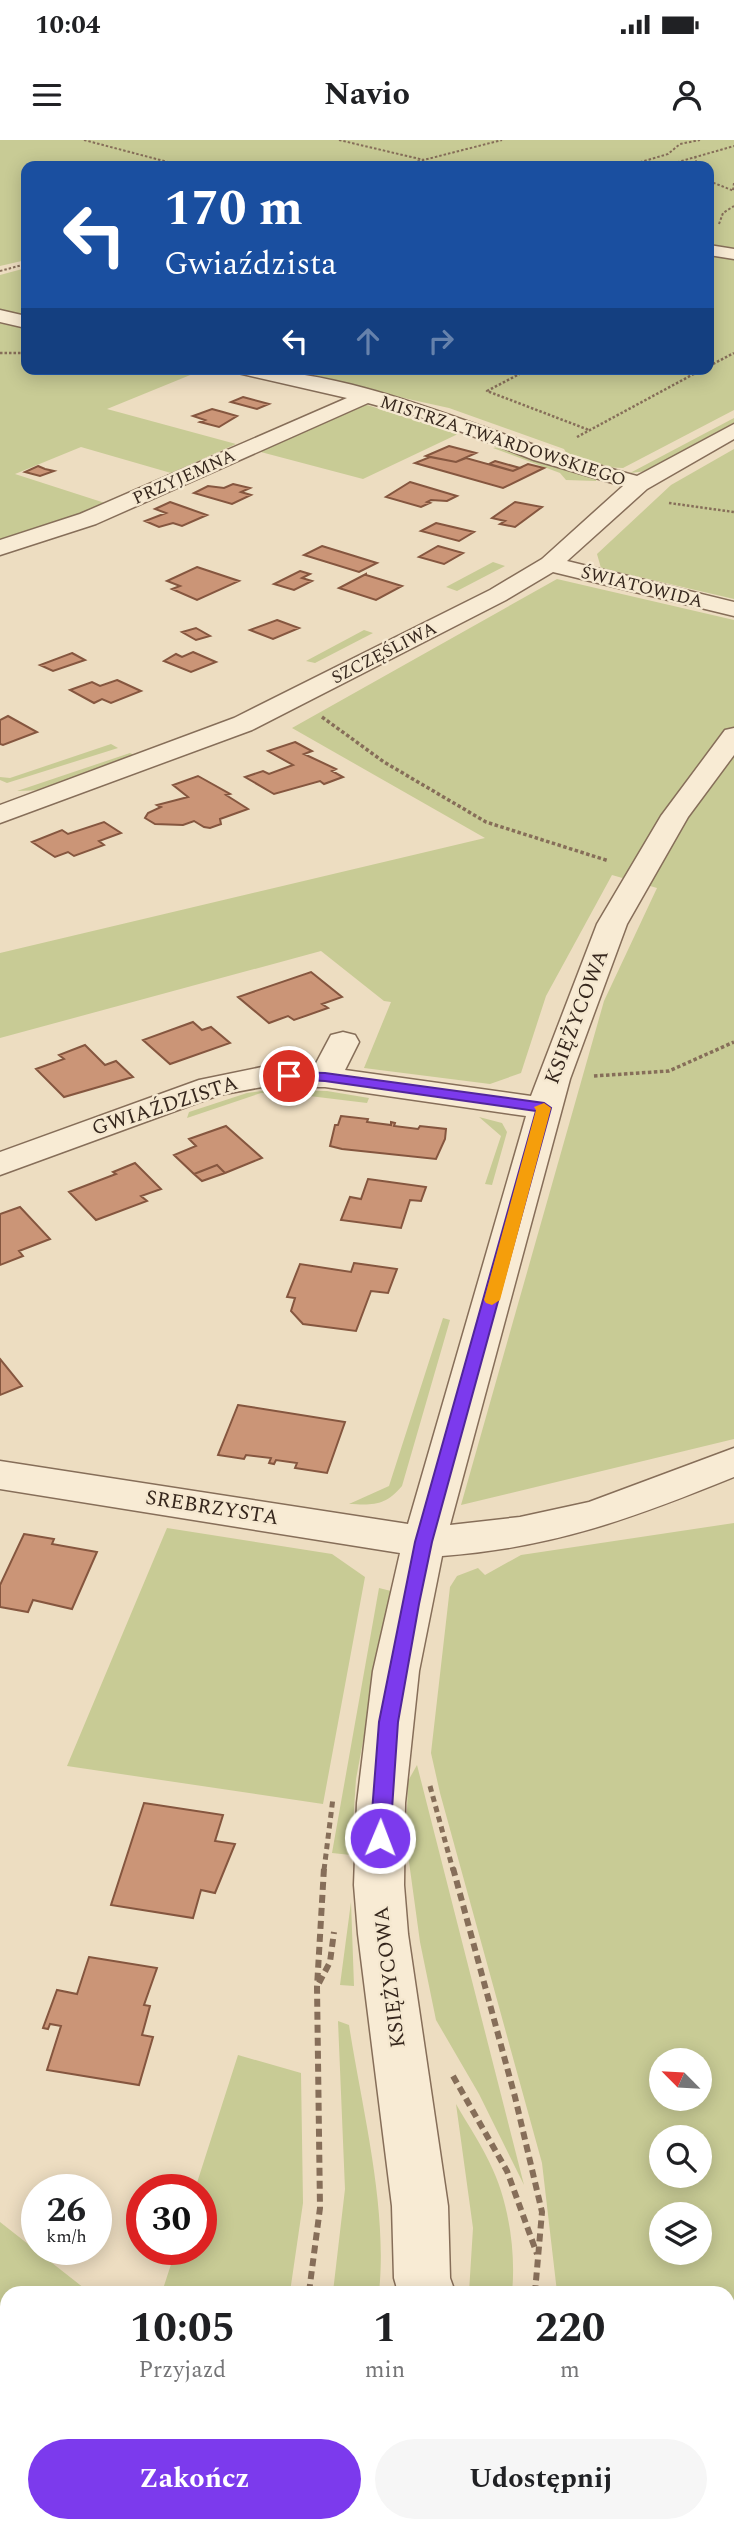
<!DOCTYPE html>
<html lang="pl">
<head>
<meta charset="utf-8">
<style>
  body { margin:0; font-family:Spectral,serif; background:#f6f6f6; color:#202124; height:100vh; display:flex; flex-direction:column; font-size:26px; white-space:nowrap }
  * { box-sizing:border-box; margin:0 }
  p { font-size:23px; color:#757577 }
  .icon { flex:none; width:38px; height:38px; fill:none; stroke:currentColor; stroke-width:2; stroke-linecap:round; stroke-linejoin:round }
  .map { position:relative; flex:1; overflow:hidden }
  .panel { position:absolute; left:0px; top:2146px; width:735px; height:247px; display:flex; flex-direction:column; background:#fff; border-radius:21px 21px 0 0; box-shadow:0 4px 18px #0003 }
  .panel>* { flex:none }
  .top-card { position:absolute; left:21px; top:21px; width:693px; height:214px; border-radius:14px; box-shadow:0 4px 18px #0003; background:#1a4fa0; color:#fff; overflow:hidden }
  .needle { width:46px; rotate:294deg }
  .controls { position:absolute; left:649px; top:1908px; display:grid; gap:14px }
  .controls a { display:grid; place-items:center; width:63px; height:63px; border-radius:50%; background:#fff; box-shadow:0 4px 18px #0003; font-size:35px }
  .speed { position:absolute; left:21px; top:2034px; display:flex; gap:14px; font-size:35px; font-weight:700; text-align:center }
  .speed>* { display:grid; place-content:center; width:91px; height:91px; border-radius:50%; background:#fff; box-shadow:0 4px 18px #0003; line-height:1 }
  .speed small { font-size:18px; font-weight:400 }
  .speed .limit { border:10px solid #d22; background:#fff; color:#111 }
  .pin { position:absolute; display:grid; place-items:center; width:60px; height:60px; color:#fff; margin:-30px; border:4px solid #fff; border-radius:50%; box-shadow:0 2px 7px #0007 }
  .me { position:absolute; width:77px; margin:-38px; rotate:1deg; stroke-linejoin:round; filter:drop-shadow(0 0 5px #0008) }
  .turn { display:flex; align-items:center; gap:24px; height:147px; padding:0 28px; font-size:32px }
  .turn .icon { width:91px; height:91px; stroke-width:2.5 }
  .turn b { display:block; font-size:49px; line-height:60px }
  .lanes { display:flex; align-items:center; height:66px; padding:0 28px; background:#0003; justify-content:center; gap:35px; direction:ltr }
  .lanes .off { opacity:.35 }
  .eta { display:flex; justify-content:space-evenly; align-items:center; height:119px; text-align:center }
  .eta b { font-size:42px; font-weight:700; line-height:49px }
  .action { display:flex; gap:14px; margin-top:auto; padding:14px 28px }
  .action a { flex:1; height:80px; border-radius:42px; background:#7c3aed; color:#fff; font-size:28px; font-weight:700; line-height:80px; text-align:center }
  .action a+a { background:#f6f6f6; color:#202124 }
  .status { display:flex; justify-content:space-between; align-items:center; height:49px; padding:0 35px; background:#fff; direction:ltr }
  .status svg { height:19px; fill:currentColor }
  header { display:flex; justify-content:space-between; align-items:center; height:91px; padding:0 28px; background:#fff; font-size:32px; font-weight:700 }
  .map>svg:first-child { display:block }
  .green { fill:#c8cb95; fill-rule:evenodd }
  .building { fill:#cb9577; stroke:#85563f; stroke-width:2 }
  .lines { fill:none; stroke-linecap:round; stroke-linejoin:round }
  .street-casing { stroke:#866e59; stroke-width:3 }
  .secondary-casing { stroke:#684f3c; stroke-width:3 }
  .path-far4 { stroke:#866e59; stroke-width:2; stroke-dasharray:2.5 2; stroke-linecap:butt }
  .path-far3 { stroke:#866e59; stroke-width:2.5; stroke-dasharray:2.5 2; stroke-linecap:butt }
  .path-far2 { stroke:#866e59; stroke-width:3.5; stroke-dasharray:3.5 2.5; stroke-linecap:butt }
  .path-far1 { stroke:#866e59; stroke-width:5; stroke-dasharray:6 4.5; stroke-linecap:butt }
  .path { stroke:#866e59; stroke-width:6; stroke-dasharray:8 5; stroke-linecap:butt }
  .street { fill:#f8ebd4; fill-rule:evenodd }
  .secondary { fill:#f8ebd4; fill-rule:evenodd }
  .route { fill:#7c3aed; stroke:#51269a; stroke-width:2 }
  .slow { fill:#f59e0b }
  .labels { text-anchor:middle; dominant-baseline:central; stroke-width:5; stroke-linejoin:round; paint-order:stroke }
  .far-street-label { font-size:18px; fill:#36271d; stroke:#f5e8d0 }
  .street-label { font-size:21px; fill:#36271d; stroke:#f5e8d0 }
</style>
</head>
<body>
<div class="status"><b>10:04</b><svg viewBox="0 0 49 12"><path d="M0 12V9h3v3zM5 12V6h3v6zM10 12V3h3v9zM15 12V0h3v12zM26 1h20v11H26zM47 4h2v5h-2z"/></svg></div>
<header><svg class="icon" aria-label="menu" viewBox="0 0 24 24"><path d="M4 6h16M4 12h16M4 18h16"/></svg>Navio<svg class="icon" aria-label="person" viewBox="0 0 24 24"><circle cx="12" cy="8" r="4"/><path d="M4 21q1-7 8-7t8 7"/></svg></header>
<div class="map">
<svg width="734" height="2392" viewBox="0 0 734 2392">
  <rect width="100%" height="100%" fill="#edddc1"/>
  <!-- green -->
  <path class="green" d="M0,0H734V270L623,328L601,327L583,322L567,314L564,309L449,268L272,229H709V26H26V120L0,126Z
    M26,128V179L0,173V135Z
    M0,183L26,189V229H205L107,269L236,304L171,333L81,307L15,334L108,364L0,403Z
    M364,264L458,294L363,339L257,311Z
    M734,278V284L647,331L630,333Z
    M497,307L557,327L597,336L596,341L566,340L560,333L493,308Z
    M734,309V459L601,428L597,414L671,345Z
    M493,422L505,426L457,451L446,447Z
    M557,439L734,480V1299L461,1365L604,861L657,748L612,735L546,856L521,933L490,944L364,928L391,862L384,861L321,811L0,898V813L485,698L292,588Z
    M364,490L373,493L315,523L306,521Z
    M111,604L118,608L7,643L0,640V637L10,638Z
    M130,613L134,615L132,619L44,650L17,651Z
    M270,950L327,951L369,958L367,963L293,954L261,953L187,978L189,972L247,953Z
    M479,977L502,983L507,992L492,1045L485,1044L501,996Z
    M443,1178L450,1180L402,1346C385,1366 374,1365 349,1364L389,1346Z
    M734,1383V2392H530L528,2385H728V2152H557L542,2023L440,1653L431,1613L450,1447L457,1436L478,1428L485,1435L521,1415ZM662,1920H700V1958H662ZM662,1997H700V2035H662ZM662,2074H700V2112H662Z
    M167,1388L332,1414L365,1437L323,1664L67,1626Z
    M379,1448L391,1451L356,1639L351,1715L332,1713Z
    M417,1625L524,2045L479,1954L436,1880L420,1802L406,1700L408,1641Z
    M351,1762L354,1846L340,1845Z
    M338,1881L349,1885C362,1969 388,2068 379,2152H333L345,2049Z
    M238,1915L301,1933L303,2063L290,2152H162L176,2109H201V2049H195Z
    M456,1964C468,1985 483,2007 493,2030C509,2065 516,2114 512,2152H469L473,2088Z
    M0,2082L89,2152H7V2252L0,2248Z"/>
  <!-- building -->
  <path class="building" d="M243,257L269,264L257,269L231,262Z
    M212,269L223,272L237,276L219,287L200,282L205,280L193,276Z
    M449,306L476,313L456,322L426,316Z
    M430,317L456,322L466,318L513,331L528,324L544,328L503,348L415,323Z
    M495,321L520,328L513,331L489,324Z
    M38,326L45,329L54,331L40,336L25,332Z
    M410,342L457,356L447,361L431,360L427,362L430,363L421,367L386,357Z
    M233,344L250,348L241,352L251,355L232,364L194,353L208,346L224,348Z
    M170,362L187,368L207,375L182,386L173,383L159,387L145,381L166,373L155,369Z
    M515,362L542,367L515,387L500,384L505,381L492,378Z
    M436,383L474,392L459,401L421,391Z
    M322,406L377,423L359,432L304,415Z
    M438,406L463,413L444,424L419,417Z
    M197,427L239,441L197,460L172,449L180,446L167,441Z
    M300,431L310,434L302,438L312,441L294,450L274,444Z
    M366,434V435L402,446L376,460L339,448Z
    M277,480L299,488L273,499L250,490Z
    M196,488L210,496L196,500L182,492Z
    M193,512L216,522L191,532L164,521L176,514L182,517Z
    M72,513L85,520L53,531L40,525Z
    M117,540L141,551L111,563L102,559L94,563L70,550L92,542L100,546Z
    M8,576L37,592L3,605L0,604V580Z
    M295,602L312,611L304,614L336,629L332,631L343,637L324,644L320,641L274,654L245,637L263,631L269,634L293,625L268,611Z
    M198,636L230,654L226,655L248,669L220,679L221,684L210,688L204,687L194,681L183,685L155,684L145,678L148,673L161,667L157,665L188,657L173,645Z
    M104,682L121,693L99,701L104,705L74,716L68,712L55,717L32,702L62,690L68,694Z
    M311,832L342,857L322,864L328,868L294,880L288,876L269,883L238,857Z
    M193,882L202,890L211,887L230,903L170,924L143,900Z
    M85,905L105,925L116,921L133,937L64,957L36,929L64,919L59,915Z
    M341,976L368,979L367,982L391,985V982L395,983L394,986L418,989L420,986L446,989L445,999L436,1019L342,1009L330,1006L335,985H338Z
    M226,986L262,1018L225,1033L217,1025L194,1034L174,1015L196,1006L189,999Z
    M135,1023L161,1049L141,1056L147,1061L96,1080L69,1052L116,1034L113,1032Z
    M217,1025L225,1033L202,1041L194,1034Z
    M368,1039L426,1047L421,1061L410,1060L401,1088L341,1080L350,1057L361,1059Z
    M20,1067L50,1099L19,1111L23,1116L0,1125V1074Z
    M354,1123L397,1129L388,1153L371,1151L356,1191L303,1184L291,1171L295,1158L287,1157L300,1124L351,1132Z
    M0,1219L22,1246L0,1255Z
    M238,1265L345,1282L327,1333L295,1328L297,1323L276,1320L274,1324L269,1323L271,1318L246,1315L244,1319L218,1315Z
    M24,1394L54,1399L52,1404L97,1412L72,1469L33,1460L28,1472L0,1467V1445Z
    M144,1663L223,1675L215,1701L235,1704L215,1753L201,1750L193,1778L111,1765Z
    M89,1817L157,1828L144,1865L150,1866L142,1895L153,1897L139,1945L47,1930L61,1886L50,1884L48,1889L43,1888L57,1850L77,1854Z"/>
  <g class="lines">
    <defs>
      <path id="street" d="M709,105L734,109V119L709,115Z
        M0,170L26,176V188L0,182Z
        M235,229C344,229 448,276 549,310C578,320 608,328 637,336L734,284V299L647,349L567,421L734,462V476L553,432L506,460L252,590L0,683V665L234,578L490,450L542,419L623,346L534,320L434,281L368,263L96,384L0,415V400L80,374L347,258L238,233Z
        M734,588V615L688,677L627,784L570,939L450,1385L520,1377L589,1362L734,1308V1337C633,1378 552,1408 442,1416L419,1531L405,1663L404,1745L408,1794L448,2066L450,2138L455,2152H398L394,2138L392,2066L358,1794L354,1745L357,1663L373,1531L400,1413L0,1349V1321L408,1384L526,976L325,947H262L219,955L0,1035V1012L199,940L262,927H314L331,895L343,892L355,895L359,902L345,930L531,956L597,784L661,676L725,590Z
        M327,2385H389L386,2392H324Z
        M396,2385H458L457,2392H395Z"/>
      <path id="secondary" d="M0,2354L7,2356V2385H50L53,2392H0Z"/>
    </defs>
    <!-- street casing -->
    <use href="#street" class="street-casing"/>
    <!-- secondary casing -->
    <use href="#secondary" class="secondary-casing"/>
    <!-- path-far4 -->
    <path class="path-far4" d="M84,0L183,26
      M339,0L424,20
      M695,16L697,26
      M400,26L502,0
      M627,26L668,14L680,4L700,0
      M664,26L734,6
      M709,41L734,51
      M733,50L734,43
      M719,84L723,73L734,66
      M0,131L26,124"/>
    <!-- path-far3 -->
    <path class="path-far3" d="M0,213H26
      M709,226L734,213
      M529,229L487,251L589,290
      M577,297L703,229
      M669,363L734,372"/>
    <!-- path-far2 -->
    <path class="path-far2" d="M322,577L384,622L486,682L609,721
      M594,936L669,931L734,902"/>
    <!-- path-far1 -->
    <path class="path-far1" d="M430,1646L453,1730
      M324,1730L333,1658"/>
    <!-- path -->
    <path class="path" d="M453,1728L515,1957L542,2072L535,2152
      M319,1843L330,1822L334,1792
      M453,1936L507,2031L537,2114
      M309,2152L320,2068L317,1847L324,1728
      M0,2275L7,2280
      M130,2385L138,2392
      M512,2385L514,2392
      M201,2392L216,2385"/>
    <!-- street -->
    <use href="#street" class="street"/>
    <!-- secondary -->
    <use href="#secondary" class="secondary"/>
  </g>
  <!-- route -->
  <path class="route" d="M289,932L325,933L544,963L551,968L432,1402L419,1464L398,1582L390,1698L387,1704L380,1706L373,1704L370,1698L379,1582L415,1402L536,971L325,941L284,939L282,936Z"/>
  <!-- slow -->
  <path class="slow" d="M544,963L551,968L500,1160L492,1165L486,1163L484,1160L536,970L534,967Z"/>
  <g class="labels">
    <!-- far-street labels -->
    <g class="far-street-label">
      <text transform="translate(503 301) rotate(18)">MISTRZA TWARDOWSKIEGO</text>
      <text transform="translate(184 337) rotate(-24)">PRZYJEMNA</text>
      <text transform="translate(642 447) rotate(14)">ŚWIATOWIDA</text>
      <text transform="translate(384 513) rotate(-27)">SZCZĘŚLIWA</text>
    </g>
    <!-- street labels -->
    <g class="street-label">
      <text transform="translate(577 877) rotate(-69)">KSIĘŻYCOWA</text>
      <text transform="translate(165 966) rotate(-18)">GWIAŹDZISTA</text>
      <text transform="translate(212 1368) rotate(9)">SREBRZYSTA</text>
      <text transform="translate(390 1837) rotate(-97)">KSIĘŻYCOWA</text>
    </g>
  </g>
</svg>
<div class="controls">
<a><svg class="needle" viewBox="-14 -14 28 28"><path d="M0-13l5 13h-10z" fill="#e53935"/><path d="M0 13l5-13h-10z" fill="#757577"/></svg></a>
<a><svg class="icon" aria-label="search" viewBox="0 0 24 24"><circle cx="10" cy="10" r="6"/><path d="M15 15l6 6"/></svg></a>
<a><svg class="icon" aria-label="layers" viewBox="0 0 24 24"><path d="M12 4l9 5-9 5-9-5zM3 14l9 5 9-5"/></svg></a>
</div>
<div class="speed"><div>26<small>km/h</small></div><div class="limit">30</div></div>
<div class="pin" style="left:289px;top:936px;background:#d93025"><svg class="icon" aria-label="arrive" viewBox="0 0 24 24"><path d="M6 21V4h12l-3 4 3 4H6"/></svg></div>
<svg class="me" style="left:380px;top:1698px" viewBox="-20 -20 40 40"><circle r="17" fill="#7c3aed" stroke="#fff" stroke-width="3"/><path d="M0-11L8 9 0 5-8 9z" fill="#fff"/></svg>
<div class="top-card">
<div class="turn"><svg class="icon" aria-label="left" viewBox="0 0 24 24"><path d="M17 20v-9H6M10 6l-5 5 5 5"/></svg><div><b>170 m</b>Gwiaździsta</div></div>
<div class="lanes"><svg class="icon" aria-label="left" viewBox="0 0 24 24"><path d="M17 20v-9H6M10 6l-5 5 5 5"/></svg><svg class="icon off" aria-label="ahead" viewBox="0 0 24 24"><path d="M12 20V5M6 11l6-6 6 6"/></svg><svg class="icon off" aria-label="right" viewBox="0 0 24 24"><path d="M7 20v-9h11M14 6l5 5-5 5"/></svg></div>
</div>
<section class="panel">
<div class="eta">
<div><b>10:05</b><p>Przyjazd</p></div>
<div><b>1</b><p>min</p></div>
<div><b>220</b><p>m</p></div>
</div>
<div class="action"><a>Zakończ</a><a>Udostępnij</a></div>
</section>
</div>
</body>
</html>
